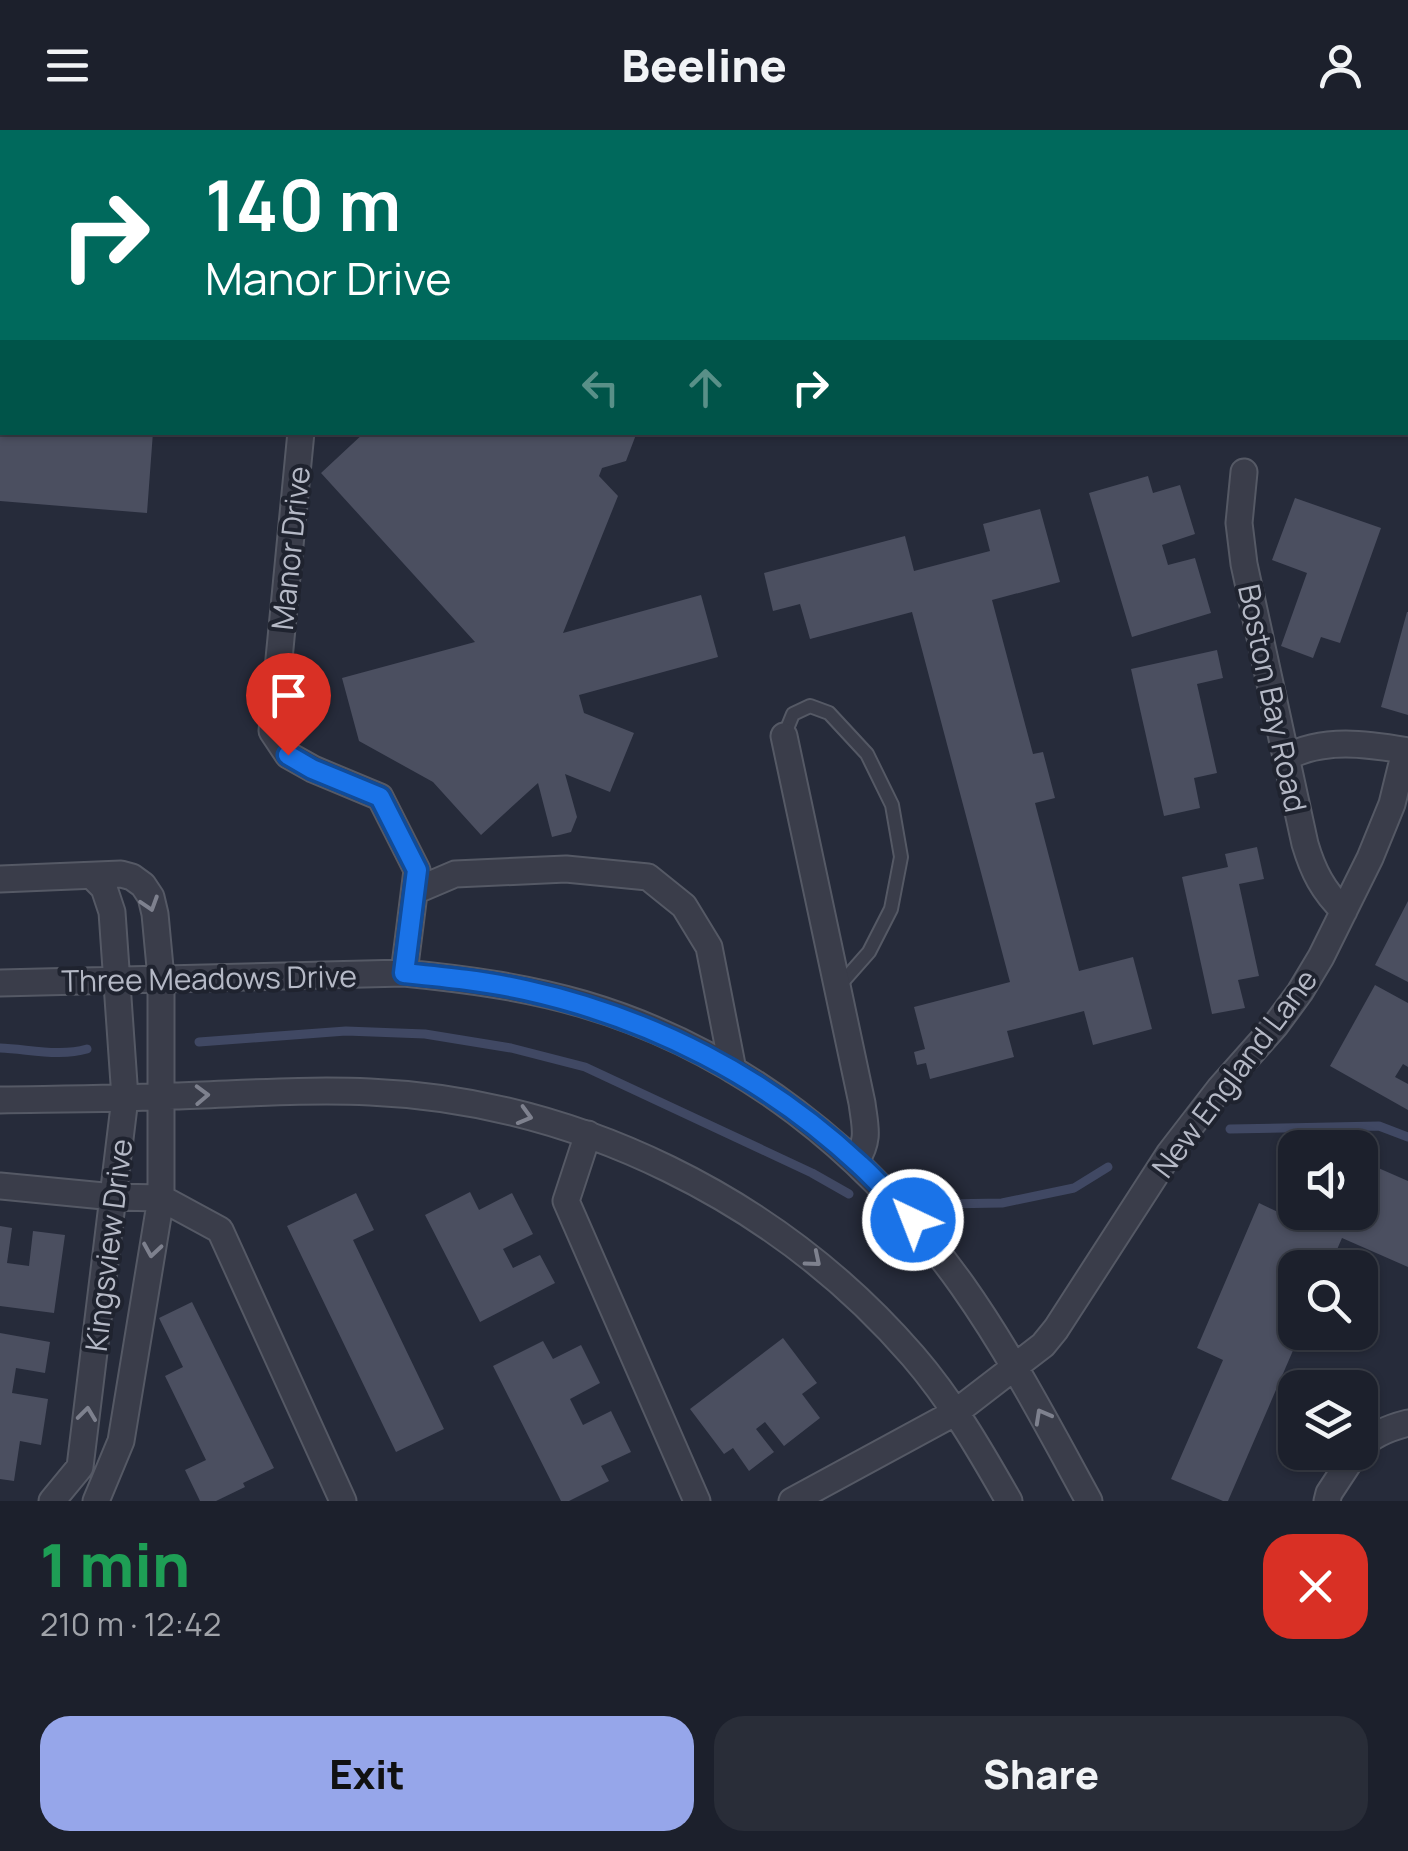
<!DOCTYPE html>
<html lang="en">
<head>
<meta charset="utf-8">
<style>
  body { margin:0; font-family:Manrope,sans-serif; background:#292d38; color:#f1f3f6; height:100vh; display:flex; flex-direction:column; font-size:38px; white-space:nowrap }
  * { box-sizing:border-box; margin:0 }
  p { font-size:32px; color:#a0a3a9 }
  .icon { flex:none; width:55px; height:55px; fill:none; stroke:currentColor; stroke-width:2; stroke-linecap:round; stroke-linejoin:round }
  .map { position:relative; height:1371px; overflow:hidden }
  .sheet { display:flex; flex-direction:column; background:#1c202c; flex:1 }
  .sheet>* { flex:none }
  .top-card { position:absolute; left:0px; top:0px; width:1410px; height:305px; box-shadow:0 2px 8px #0004,0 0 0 2px #3a3e48; background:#00695c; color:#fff; overflow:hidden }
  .fabs { position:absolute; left:1278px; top:1000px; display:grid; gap:20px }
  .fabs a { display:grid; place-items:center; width:100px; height:100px; border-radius:20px; background:#1c202c; box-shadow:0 2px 8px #0004,0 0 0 2px #3a3e48; font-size:50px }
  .pin { position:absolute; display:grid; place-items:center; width:85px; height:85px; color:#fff; margin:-102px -42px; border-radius:50% 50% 50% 0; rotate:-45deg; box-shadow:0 0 10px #0007 }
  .pin .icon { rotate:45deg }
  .me { position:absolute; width:110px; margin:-55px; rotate:317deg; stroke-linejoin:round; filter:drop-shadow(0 0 8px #0008) }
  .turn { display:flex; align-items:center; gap:35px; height:210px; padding:0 40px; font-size:45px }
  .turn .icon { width:130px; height:130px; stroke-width:2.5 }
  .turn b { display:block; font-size:70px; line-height:85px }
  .lanes { display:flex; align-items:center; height:95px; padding:0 40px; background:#0003; justify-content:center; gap:50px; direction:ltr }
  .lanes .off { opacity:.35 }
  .round { display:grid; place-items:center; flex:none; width:105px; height:105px; border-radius:30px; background:#292d38 }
  .overview { display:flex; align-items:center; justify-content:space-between; height:170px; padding:0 40px }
  h1 { font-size:60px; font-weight:800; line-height:75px; color:#1e9e55 }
  .cta { display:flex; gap:20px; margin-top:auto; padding:20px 40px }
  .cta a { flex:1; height:115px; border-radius:30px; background:#96a6ea; color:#111; font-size:40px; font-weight:800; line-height:115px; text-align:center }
  .cta a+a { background:#292d38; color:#f1f3f6 }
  header { display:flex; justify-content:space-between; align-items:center; height:130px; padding:0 40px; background:#1c202c; font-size:45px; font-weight:800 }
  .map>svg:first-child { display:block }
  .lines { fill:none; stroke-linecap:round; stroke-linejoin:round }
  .stream { stroke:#404863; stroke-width:9 }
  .building { fill:#4b4f60 }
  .lane-casing { stroke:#555965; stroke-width:16 }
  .street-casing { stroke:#555965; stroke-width:29 }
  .highway-casing { stroke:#424652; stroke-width:49 }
  .lane { stroke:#3a3d4a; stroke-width:12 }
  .street { stroke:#3a3d4a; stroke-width:25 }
  .highway { stroke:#6f6a58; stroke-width:45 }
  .oneway { stroke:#7e818e }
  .route-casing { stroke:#114b97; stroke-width:25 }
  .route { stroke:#1a73e8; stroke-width:18 }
  .labels { text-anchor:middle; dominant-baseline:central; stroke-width:8; stroke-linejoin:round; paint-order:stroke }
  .street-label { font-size:30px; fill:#b5b9c6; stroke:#1f232f }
</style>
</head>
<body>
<header><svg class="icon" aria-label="menu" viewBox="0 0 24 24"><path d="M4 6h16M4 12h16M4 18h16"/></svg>Beeline<svg class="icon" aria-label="person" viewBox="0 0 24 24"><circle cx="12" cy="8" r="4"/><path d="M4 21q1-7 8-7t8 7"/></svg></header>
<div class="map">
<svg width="1408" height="1371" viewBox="0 0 1408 1371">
  <rect width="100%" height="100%" fill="#262b3a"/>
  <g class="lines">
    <!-- stream -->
    <path class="stream" d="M199,912L346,901L425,904L511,918L585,937L812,1043L849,1064
      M0,918C28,919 60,927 87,919
      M1230,999L1379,996L1408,1007
      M943,1074L1002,1073L1074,1058L1108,1037"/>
  </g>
  <!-- building -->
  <path class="building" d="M0,302H153L147,383L0,371Z
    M365,302H637L626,331L602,338L599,346L618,366L563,503L701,465L718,527L579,565L584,583L634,603L610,662L565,644L577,687L571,702L552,707L538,653L481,705L433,652L359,611L342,548L475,512L321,343Z
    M1148,346L1153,363L1180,355L1195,404L1162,415L1168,435L1195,428L1211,483L1132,507L1089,363Z
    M1295,368L1381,398L1340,513L1321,507L1313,528L1281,516L1307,443L1272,430Z
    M1040,379L1060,452L992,470L1033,624L1043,622L1055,668L1035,673L1079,841L1133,827L1152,899L1093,915L1084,881L1007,901L1014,927L930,949L926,933L917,935L914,922L925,919L914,877L1010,852L912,482L810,509L800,474L773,481L764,443L905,406L914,441L990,421L983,394Z
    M1407,482H1408V585L1381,577Z
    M1217,520L1223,548L1197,554L1217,643L1194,648L1200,678L1164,686L1131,539Z
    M1257,717L1264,749L1239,754L1259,846L1238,850L1245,878L1212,884L1182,747L1228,737L1225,724Z
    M1408,771V852L1375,835Z
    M1375,855L1408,873V937L1403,934L1395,947L1408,954V980L1330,936Z
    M1360,1030L1408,1051V1137L1342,1108L1329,1138H1295V1202H1301L1228,1371H1223L1171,1349L1223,1230L1197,1218L1259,1073L1278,1082L1295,1042V1082H1360Z
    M470,1062L479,1080L512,1063L533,1104L503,1119L513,1138L540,1125L555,1153L480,1192L425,1085Z
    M356,1063L374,1100L353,1110L444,1299L396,1322L287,1096Z
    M0,1096L12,1098L7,1133L29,1136L33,1101L65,1105L54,1183L0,1176Z
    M192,1172L274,1338L243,1353L245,1357L216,1371H200L185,1340L206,1330L165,1246L183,1237L159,1188Z
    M0,1203L50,1212L45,1243L16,1238L12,1263L48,1269L41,1315L20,1311L14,1351L0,1349Z
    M783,1208L817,1253L802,1264L820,1288L784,1316L765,1292L756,1299L774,1322L749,1341L733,1318L724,1324L690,1279Z
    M543,1211L553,1229L581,1215L600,1253L570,1269L583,1295L611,1281L631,1322L601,1336L609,1351L569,1371H561L493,1236Z"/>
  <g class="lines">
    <defs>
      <path id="lane" d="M784,606L793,584L810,576L829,583L867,624L892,675L901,727L891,779L869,822L839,856"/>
      <path id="street" d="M0,234H2
        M301,302L272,601L288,625L313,639L380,667L417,740L404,843
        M1244,342L1239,393L1244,434L1305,714C1313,741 1323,761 1344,781
        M784,606L862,973C865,997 870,1009 856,1031
        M1286,628C1322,607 1369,614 1408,621
        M0,749L121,744L132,747L143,755L151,767L155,784L161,848V1068L121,1311L96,1371
        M415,761L455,744L566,739L648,747L684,776L709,817L733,940
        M0,853L404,843C464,849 525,857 583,874C740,920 868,1023 962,1155C1010,1223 1049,1298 1089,1371
        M0,970C58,969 116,969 174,966C239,964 305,959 370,962C577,971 778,1070 913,1226C951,1270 980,1320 1009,1371
        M588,1004L566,1071L697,1371
        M0,1056L114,1067L161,1068L220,1100L343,1371
        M1360,1318C1371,1305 1392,1297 1408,1293
        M52,1371L80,1337L125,968L112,782L104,758L92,746
        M792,1371L956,1282L1043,1215L1056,1199L1169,1024L1220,958L1275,896L1300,862L1321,827L1370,728L1392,674L1405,621
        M1327,1371L1329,1363L1356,1322"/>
      <path id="highway" d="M201,0L238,2"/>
    </defs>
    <!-- lane casing -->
    <use href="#lane" class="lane-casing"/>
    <!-- street casing -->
    <use href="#street" class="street-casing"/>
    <!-- highway casing -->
    <use href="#highway" class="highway-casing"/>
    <!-- lane -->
    <use href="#lane" class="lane"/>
    <!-- street -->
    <use href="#street" class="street"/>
    <!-- highway -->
    <use href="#highway" class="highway"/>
  </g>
  <!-- one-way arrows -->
  <defs><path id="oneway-chevron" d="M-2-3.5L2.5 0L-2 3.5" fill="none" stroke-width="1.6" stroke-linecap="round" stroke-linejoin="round" transform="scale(2.5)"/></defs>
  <g class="oneway">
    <use href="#oneway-chevron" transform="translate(150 774) rotate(72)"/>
    <use href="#oneway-chevron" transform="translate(202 965) rotate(-2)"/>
    <use href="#oneway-chevron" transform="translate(525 986) rotate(16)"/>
    <use href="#oneway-chevron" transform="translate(152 1120) rotate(99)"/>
    <use href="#oneway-chevron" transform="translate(814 1130) rotate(40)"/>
    <use href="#oneway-chevron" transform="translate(87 1284) rotate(-83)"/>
    <use href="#oneway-chevron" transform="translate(1042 1286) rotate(-119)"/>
  </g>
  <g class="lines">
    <defs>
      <path id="route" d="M288,625L312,639L380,667L417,740L404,843C444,847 485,851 525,860C651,888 766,947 860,1035C879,1052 895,1072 913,1090"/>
    </defs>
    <!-- route casing -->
    <use href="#route" class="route-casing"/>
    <!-- route -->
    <use href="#route" class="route"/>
  </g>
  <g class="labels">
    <!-- street labels -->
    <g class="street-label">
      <text transform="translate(290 418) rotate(-84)">Manor Drive</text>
      <text transform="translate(1273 568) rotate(78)">Boston Bay Road</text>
      <text transform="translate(209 848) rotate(-1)">Three Meadows Drive</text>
      <text transform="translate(1234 943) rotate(-53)">New England Lane</text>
      <text transform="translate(108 1115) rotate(-83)">Kingsview Drive</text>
    </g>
  </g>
</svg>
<div class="fabs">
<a><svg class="icon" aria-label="sound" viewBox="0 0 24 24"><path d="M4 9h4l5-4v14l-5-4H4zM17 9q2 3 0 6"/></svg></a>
<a><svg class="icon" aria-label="search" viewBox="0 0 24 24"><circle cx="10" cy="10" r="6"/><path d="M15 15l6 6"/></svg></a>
<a><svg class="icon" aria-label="layers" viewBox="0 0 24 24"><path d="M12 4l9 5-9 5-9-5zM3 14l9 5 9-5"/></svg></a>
</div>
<div class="pin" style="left:288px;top:625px;background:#d93025"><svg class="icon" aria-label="arrive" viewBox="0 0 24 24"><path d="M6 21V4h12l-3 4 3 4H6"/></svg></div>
<svg class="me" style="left:913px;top:1090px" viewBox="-20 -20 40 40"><circle r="17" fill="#1a73e8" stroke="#fff" stroke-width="3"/><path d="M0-11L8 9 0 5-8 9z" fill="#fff"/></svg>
<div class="top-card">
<div class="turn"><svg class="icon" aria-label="right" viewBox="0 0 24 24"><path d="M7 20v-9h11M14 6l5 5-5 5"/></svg><div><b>140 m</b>Manor Drive</div></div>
<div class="lanes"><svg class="icon off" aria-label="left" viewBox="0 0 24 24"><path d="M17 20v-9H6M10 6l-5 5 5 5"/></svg><svg class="icon off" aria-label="ahead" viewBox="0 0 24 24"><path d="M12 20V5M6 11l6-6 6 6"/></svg><svg class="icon" aria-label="right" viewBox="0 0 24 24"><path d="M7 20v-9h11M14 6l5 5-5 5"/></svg></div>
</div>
</div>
<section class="sheet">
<div class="overview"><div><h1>1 min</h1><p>210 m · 12:42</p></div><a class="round" style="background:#d93025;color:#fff"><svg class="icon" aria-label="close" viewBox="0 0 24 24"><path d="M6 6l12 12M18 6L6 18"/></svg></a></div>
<div class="cta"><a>Exit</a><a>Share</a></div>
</section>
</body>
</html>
